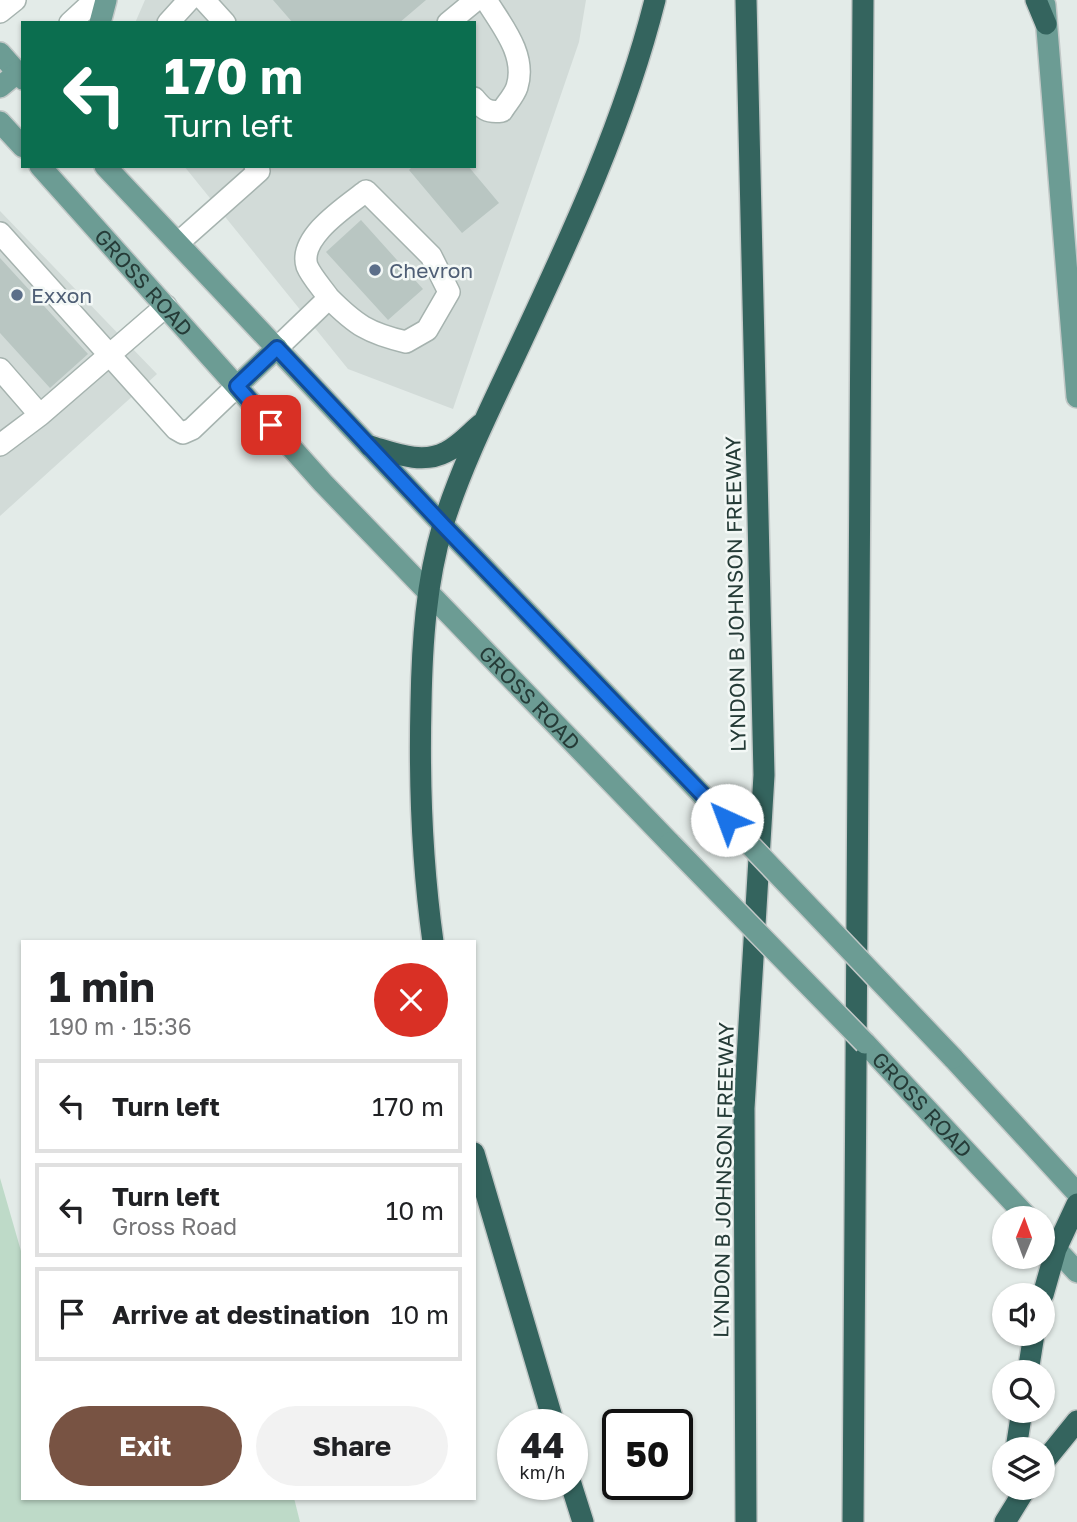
<!DOCTYPE html>
<html lang="en">
<head>
<meta charset="utf-8">
<style>
  body { margin:0; font-family:"Golos Text",sans-serif; background:#f2f2f2; color:#202124; height:100vh; display:flex; flex-direction:column; font-size:26px; white-space:nowrap }
  * { box-sizing:border-box; margin:0 }
  p { font-size:23px; color:#757577 }
  .icon { flex:none; width:38px; height:38px; fill:none; stroke:currentColor; stroke-width:2; stroke-linecap:round; stroke-linejoin:round }
  .map { position:relative; flex:1; overflow:hidden }
  .sheet { position:absolute; left:21px; top:940px; width:455px; height:560px; display:flex; flex-direction:column; background:#fff; border-radius:0px; box-shadow:0 2px 5px #0004 }
  .sheet>* { flex:none }
  .top-card { position:absolute; left:21px; top:21px; width:455px; height:147px; border-radius:0px; box-shadow:0 2px 5px #0004; background:#0b6e4f; color:#fff; overflow:hidden }
  .needle { width:46px; rotate:1deg }
  .tools { position:absolute; left:992px; top:1206px; display:grid; gap:14px }
  .tools a { display:grid; place-items:center; width:63px; height:63px; border-radius:50%; background:#fff; box-shadow:0 2px 5px #0004; font-size:35px }
  .speed { position:absolute; left:497px; top:1409px; display:flex; gap:14px; font-size:35px; font-weight:700; text-align:center }
  .speed>* { display:grid; place-content:center; width:91px; height:91px; border-radius:50%; background:#fff; box-shadow:0 2px 5px #0004; line-height:1 }
  .speed small { font-size:18px; font-weight:400 }
  .speed .limit { border:4px solid #111; border-radius:10px; background:#fff; color:#111 }
  .pin { position:absolute; display:grid; place-items:center; width:60px; height:60px; color:#fff; margin:-30px; border-radius:14px; box-shadow:0 4px 10px #0006 }
  .me { position:absolute; width:77px; margin:-38px; rotate:317deg; stroke-linejoin:round; filter:drop-shadow(0 0 5px #0008) }
  .turn { display:flex; align-items:center; gap:24px; height:147px; padding:0 28px; font-size:32px }
  .turn .icon { width:91px; height:91px; stroke-width:2.5 }
  .turn b { display:block; font-size:49px; line-height:60px }
  .round { display:grid; place-items:center; flex:none; width:74px; height:74px; border-radius:37px; background:#f2f2f2 }
  .head { display:flex; align-items:center; justify-content:space-between; height:119px; padding:0 28px }
  h1 { font-size:42px; font-weight:700; line-height:52px }
  .primary-button { display:flex; gap:14px; margin-top:auto; padding:14px 28px }
  .primary-button a { flex:1; height:80px; border-radius:42px; background:#785343; color:#fff; font-size:28px; font-weight:700; line-height:80px; text-align:center }
  .primary-button a+a { background:#f2f2f2; color:#202124 }
  ul { padding:0; list-style:none }
  li { display:flex; align-items:center; gap:21px; height:94px; margin:0 14px 10px; padding:0 14px; border:4px solid #e0e0e0; border-radius:0px }
  li div { flex:1 }
  li b { display:block; font-size:26px }
  li em { font-style:normal }
  .map>svg:first-child { display:block }
  .built { fill:#d2dbd8 }
  .green { fill:#bedac8 }
  .building { fill:#b9c6c2 }
  .lines { fill:none; stroke-linecap:round; stroke-linejoin:round }
  .minor-casing { stroke:#a6b3af; stroke-width:24 }
  .major-casing { stroke:#c2c8c7; stroke-width:24 }
  .highway-casing { stroke:#c2c8c7; stroke-width:24 }
  .minor { stroke:#fff; stroke-width:21 }
  .major { stroke:#6c9c94; stroke-width:21 }
  .highway { stroke:#34645e; stroke-width:21 }
  .major-bridge-casing { stroke:#c2c8c7; stroke-width:24; stroke-linecap:butt }
  .major-bridge { stroke:#6c9c94; stroke-width:21 }
  .route-casing { stroke:#114b97; stroke-width:18 }
  .route { stroke:#1a73e8; stroke-width:12 }
  .service-dot { fill:#5c6f8a; stroke:#f3f8f6; stroke-width:2.5 }
  .labels { text-anchor:middle; dominant-baseline:central; stroke-width:5; stroke-linejoin:round; paint-order:stroke }
  .service-label { font-size:21px; fill:#4e5e75; stroke:#f3f8f6; text-anchor:start }
  .street-label { font-size:21px; fill:#253b37; stroke:#f3f8f6 }
</style>
</head>
<body>
<div class="map">
<svg width="1077" height="1522" viewBox="0 0 1077 1522">
  <rect width="100%" height="100%" fill="#e3ebe8"/>
  <!-- built -->
  <path class="built" d="M145,0H586L579,42L453,409L348,369L184,166H474V23H135Z
    M0,211L157,374L0,516Z"/>
  <!-- green -->
  <path class="green" d="M0,1178L23,1258V1498H294L300,1522H0Z"/>
  <!-- building -->
  <path class="building" d="M273,0H426L399,23H293Z
    M413,166H468L499,203L462,233L409,170Z
    M361,220L423,289L388,320L326,252Z
    M0,258L88,354L50,388L0,333Z"/>
  <g class="lines">
    <defs>
      <path id="minor" d="M204,0L225,23
        M0,12L15,0
        M70,23L95,0
        M168,23L189,0
        M448,23L476,0
        M474,98C483,109 487,113 502,111C506,104 514,96 517,87C527,55 502,26 486,0
        M0,233L176,429L183,433L192,429L237,386
        M178,243L259,171L255,166
        M277,348L329,298C322,288 311,276 307,266C298,237 347,206 366,191L431,256L449,292L427,330L406,342C368,333 356,325 329,298
        M0,369L40,415L166,306
        M0,445L40,415"/>
      <g id="major">
        <path d="M1045,5L1077,397"/>
        <path d="M100,23L106,0"/>
        <path d="M0,53L23,79"/>
        <path d="M0,87L17,73"/>
        <path d="M0,122L23,147"/>
        <path id="s1" d="M40,166L323,483L670,843"/>
        <path d="M105,166L443,525L670,761"/>
        <path d="M237,386L277,348"/>
        <path id="s2" d="M865,1043L1028,1218"/>
        <path d="M953,1058L1077,1193"/>
        <path d="M1043,1235L1077,1272"/>
      </g>
      <path id="highway" d="M1036,0L1046,24
        M370,446C394,453 422,465 446,452C459,446 470,433 481,424
        M433,942C422,863 419,783 421,704C422,644 426,582 443,525C462,464 493,403 520,345C572,234 625,120 655,0
        M474,1153L554,1424
        M1043,1295L1056,1249L1077,1204
        M1028,1372L1034,1334
        M1016,1449L1022,1410
        M1043,1463L1077,1421
        M571,1484L583,1522
        M746,1522L744,1108L764,775L746,0
        M853,1522L863,0
        M1005,1522L1026,1488"/>
    </defs>
    <!-- minor casing -->
    <use href="#minor" class="minor-casing"/>
    <!-- major casing -->
    <use href="#major" class="major-casing"/>
    <!-- highway casing -->
    <use href="#highway" class="highway-casing"/>
    <!-- minor -->
    <use href="#minor" class="minor"/>
    <!-- major -->
    <use href="#major" class="major"/>
    <!-- highway -->
    <use href="#highway" class="highway"/>
    <defs>
      <path id="major-bridge" d="M670,761L953,1058
        M670,843L865,1043"/>
    </defs>
    <!-- major-bridge casing -->
    <use href="#major-bridge" class="major-bridge-casing"/>
    <!-- major-bridge -->
    <use href="#major-bridge" class="major-bridge"/>
  </g>
  <g class="lines">
    <defs>
      <path id="route" d="M271,425L237,386L277,348L443,525L727,820"/>
    </defs>
    <!-- route casing -->
    <use href="#route" class="route-casing"/>
    <!-- route -->
    <use href="#route" class="route"/>
  </g>
  <!-- markers -->
  <g class="service-dot">
    <circle cx="375" cy="270" r="7"/>
    <circle cx="17" cy="295" r="7"/>
  </g>
  <g class="labels">
    <!-- service labels -->
    <g class="service-label">
      <text x="389" y="270">Chevron</text>
      <text x="31" y="295">Exxon</text>
    </g>
    <!-- street labels -->
    <g class="street-label">
      <text stroke="none"><textPath href="#s1" startOffset="156">GROSS ROAD</textPath></text>
      <text transform="translate(735 594) rotate(-91)">LYNDON B JOHNSON FREEWAY</text>
      <text stroke="none"><textPath href="#s1" startOffset="723">GROSS ROAD</textPath></text>
      <text stroke="none"><textPath href="#s2" startOffset="84">GROSS ROAD</textPath></text>
      <text transform="translate(723 1180) rotate(-89)">LYNDON B JOHNSON FREEWAY</text>
    </g>
  </g>
</svg>
<div class="tools">
<a><svg class="needle" viewBox="-14 -14 28 28"><path d="M0-13l5 13h-10z" fill="#e53935"/><path d="M0 13l5-13h-10z" fill="#757577"/></svg></a>
<a><svg class="icon" aria-label="sound" viewBox="0 0 24 24"><path d="M4 9h4l5-4v14l-5-4H4zM17 9q2 3 0 6"/></svg></a>
<a><svg class="icon" aria-label="search" viewBox="0 0 24 24"><circle cx="10" cy="10" r="6"/><path d="M15 15l6 6"/></svg></a>
<a><svg class="icon" aria-label="layers" viewBox="0 0 24 24"><path d="M12 4l9 5-9 5-9-5zM3 14l9 5 9-5"/></svg></a>
</div>
<div class="speed"><div>44<small>km/h</small></div><div class="limit">50</div></div>
<div class="pin" style="left:271px;top:425px;background:#d93025"><svg class="icon" aria-label="arrive" viewBox="0 0 24 24"><path d="M6 21V4h12l-3 4 3 4H6"/></svg></div>
<svg class="me" style="left:727px;top:820px" viewBox="-20 -20 40 40"><circle r="19" fill="#fff"/><path d="M0-13L10 11 0 6-10 11z" fill="#1a73e8"/></svg>
<div class="top-card">
<div class="turn"><svg class="icon" aria-label="left" viewBox="0 0 24 24"><path d="M17 20v-9H6M10 6l-5 5 5 5"/></svg><div><b>170 m</b>Turn left</div></div>
</div>
<section class="sheet">
<div class="head"><div><h1>1 min</h1><p>190 m · 15:36</p></div><a class="round" style="background:#d93025;color:#fff"><svg class="icon" aria-label="close" viewBox="0 0 24 24"><path d="M6 6l12 12M18 6L6 18"/></svg></a></div>
<ul>
<li><svg class="icon" aria-label="left" viewBox="0 0 24 24"><path d="M17 20v-9H6M10 6l-5 5 5 5"/></svg><div><b>Turn left</b></div><em>170 m</em></li>
<li><svg class="icon" aria-label="left" viewBox="0 0 24 24"><path d="M17 20v-9H6M10 6l-5 5 5 5"/></svg><div><b>Turn left</b><p>Gross Road</p></div><em>10 m</em></li>
<li><svg class="icon" aria-label="arrive" viewBox="0 0 24 24"><path d="M6 21V4h12l-3 4 3 4H6"/></svg><div><b>Arrive at destination</b></div><em>10 m</em></li>
</ul>
<div class="primary-button"><a>Exit</a><a>Share</a></div>
</section>
</div>
</body>
</html>
